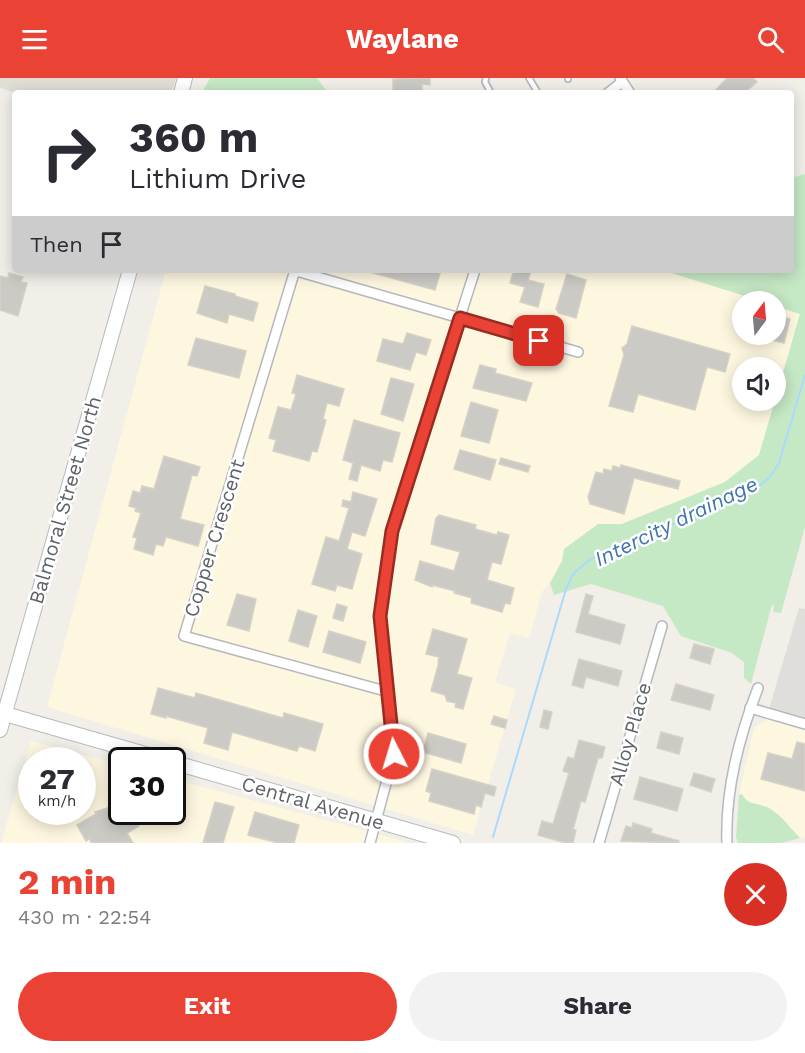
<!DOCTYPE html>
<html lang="en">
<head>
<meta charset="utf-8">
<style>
  body { margin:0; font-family:"Work Sans",sans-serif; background:#f2f2f3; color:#2b2b33; height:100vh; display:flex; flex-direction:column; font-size:22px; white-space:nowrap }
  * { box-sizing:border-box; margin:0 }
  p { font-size:20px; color:#7c7c81 }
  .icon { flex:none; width:33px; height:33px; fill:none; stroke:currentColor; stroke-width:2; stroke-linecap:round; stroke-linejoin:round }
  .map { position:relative; height:765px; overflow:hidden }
  .drawer { display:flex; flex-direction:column; background:#fff; flex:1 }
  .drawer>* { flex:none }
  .guide { position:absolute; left:12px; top:12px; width:782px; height:183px; border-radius:6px; box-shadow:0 3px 15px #0003; background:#fff; color:#2b2b33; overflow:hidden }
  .needle { width:39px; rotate:16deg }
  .controls { position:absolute; left:732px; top:213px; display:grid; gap:12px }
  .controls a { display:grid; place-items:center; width:54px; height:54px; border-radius:50%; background:#fff; box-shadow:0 3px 15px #0003; font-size:30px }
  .speed { position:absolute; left:18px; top:669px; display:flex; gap:12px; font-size:30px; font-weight:700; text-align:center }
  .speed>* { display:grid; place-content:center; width:78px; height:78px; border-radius:50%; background:#fff; box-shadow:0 3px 15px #0003; line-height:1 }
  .speed small { font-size:15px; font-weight:400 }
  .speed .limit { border:3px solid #111; border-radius:9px; background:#fff; color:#111 }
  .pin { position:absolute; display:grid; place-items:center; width:51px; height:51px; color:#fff; margin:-26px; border-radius:12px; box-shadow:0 3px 9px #0006 }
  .me { position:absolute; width:66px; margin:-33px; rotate:355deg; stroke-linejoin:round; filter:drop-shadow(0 0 4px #0008) }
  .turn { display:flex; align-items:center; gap:21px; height:126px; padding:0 18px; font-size:27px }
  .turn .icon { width:78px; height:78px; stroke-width:2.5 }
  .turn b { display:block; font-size:42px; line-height:51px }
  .then { display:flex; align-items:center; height:57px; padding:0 18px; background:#0003; gap:12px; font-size:22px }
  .round { display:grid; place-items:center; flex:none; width:63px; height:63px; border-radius:32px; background:#f2f2f3 }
  .headline { display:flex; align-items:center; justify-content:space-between; height:102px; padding:0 18px }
  h1 { font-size:36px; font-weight:700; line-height:45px; color:#ea4335 }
  .action { display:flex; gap:12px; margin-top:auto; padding:12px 18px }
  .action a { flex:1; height:69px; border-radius:36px; background:#ea4335; color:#fff; font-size:24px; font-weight:700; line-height:69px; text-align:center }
  .action a+a { background:#f2f2f3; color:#2b2b33 }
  header { display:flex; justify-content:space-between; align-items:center; height:78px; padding:0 18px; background:#ea4335; color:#fff; font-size:27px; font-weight:700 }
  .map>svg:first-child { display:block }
  .commercial { fill:#fef7e0; fill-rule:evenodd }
  .industrial { fill:#e0deda }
  .education { fill:#e1ded6 }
  .green { fill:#c5e8c5 }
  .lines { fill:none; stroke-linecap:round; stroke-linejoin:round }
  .stream { stroke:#aadaff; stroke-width:2 }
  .building { fill:#cccac5; stroke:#d6d1c6; stroke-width:1.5 }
  .service-casing { stroke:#b5b8bc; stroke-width:8 }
  .minor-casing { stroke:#b5b8bc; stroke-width:12 }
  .secondary-casing { stroke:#b6babf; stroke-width:16 }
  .service { stroke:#fff; stroke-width:4.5 }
  .minor { stroke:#fff; stroke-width:9 }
  .secondary { stroke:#fff; stroke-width:14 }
  .route-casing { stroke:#982c22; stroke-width:15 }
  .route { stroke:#ea4335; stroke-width:10 }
  .labels { text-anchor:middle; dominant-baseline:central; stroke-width:5; stroke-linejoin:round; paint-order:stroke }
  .street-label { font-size:20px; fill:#5f6368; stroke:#fff }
  .water-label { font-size:21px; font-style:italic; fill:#4174aa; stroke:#fff }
</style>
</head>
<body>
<header><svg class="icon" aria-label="menu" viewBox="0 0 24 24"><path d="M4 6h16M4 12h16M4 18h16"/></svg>Waylane<svg class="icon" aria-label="search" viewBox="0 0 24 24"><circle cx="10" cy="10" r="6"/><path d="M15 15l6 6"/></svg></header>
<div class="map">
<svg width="805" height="765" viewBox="0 0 805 765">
  <rect width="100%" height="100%" fill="#f1efe8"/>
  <!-- commercial -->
  <path class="commercial" d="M166,192H662L761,223L742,224V256H776V228L800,236L776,320V290H742V322L775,323L759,377L725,404L706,411L687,421L667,427L622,446H598L564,471L562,483L550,505L542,514L529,560L510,555L495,604L516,611L473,757L47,629Z
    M769,631L805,641V759L800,760L775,735L767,729L749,724L742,716L739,717L754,650L765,643Z
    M31,663L121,687L122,734H172L173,701L410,765H1ZM32,682H82V734H32Z"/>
  <!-- industrial -->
  <path class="industrial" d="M799,530L805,531V641L769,631Z"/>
  <!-- education -->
  <path class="education" d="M0,0H176L171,15H16L0,10Z"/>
  <!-- green -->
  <path class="green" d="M210,0H317L328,15H202Z
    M805,96V449L781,535L773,534L774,525L771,530L751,606L744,600V584L732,575L681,558L663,528L591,506L554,517L550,505L562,483L564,471L598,446H622L725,404L759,377L800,236L776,228V224L761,223L662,192H790L791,100Z
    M742,716C747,727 757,725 767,729C780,735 790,750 800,760L781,765H738L736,759L739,717Z"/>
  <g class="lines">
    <!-- stream -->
    <path class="stream" d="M493,759L566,511L573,496L588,483L600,476L735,421L759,408L770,399L779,385L805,297"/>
  </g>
  <!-- building -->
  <path class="building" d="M422,0H430V7L422,6V15H393V1Z
    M727,0H753L757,4L744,15H713Z
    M371,192H441L435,212L370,194Z
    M514,192H531L528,202L544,206L538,229L520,224L525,209L510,205Z
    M9,195L23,199L21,204L27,205L18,238L0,232V198L8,200Z
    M567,196L586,202L576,240L559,235L556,231Z
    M205,208L235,216V218L258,225L253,243L229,236L227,245L197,235Z
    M776,237L790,241L784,265L760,259V256H776Z
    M632,248L730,276L725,294L707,289L695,332L638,316L633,334L609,328L624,277L622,270L627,266Z
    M407,255L431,262L426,277L416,274L410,292L377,283L383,261L403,266Z
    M196,260L246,273L239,300L188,287Z
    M480,287L496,291L495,295L532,305L526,323L473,310Z
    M297,297L344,311L339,328L327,325L323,341L326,342L317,374L312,373L309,383L273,373L276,362L269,360L278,329L291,332L296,316L292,315Z
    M391,300L414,306L403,343L381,336Z
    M471,324L498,332L489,365L461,358Z
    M354,342L400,355L392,384L383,382L380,393L361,387L357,403L349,401L353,385L343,382Z
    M460,372L496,382L490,402L454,391Z
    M164,378L200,389L197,398L192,397L180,441L204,447L198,468L166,459L163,468L156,466L153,477L134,471L137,460L133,459L141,435L135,433L136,430L129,428L133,413L140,415L142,408L154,411Z
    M501,380L530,388L528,394L499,386Z
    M621,387L680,403L678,411L634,400L624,436L590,426L588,419L596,394L603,396L604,391L612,393L613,388L620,390Z
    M353,414L377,421L365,458L352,454L347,471L362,476L352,511L337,507L335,513L312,506L326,459L339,463L349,430L342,428L343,422L351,424Z
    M439,437L476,447L475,451L497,457L498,454L509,457L501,486L492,484L487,502L514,510L510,526L505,525L502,534L471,525L472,520L454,515L455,513L432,507V509L415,502L420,483L454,493L460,474L431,466L436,440Z
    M237,516L256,521L249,553L227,547Z
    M586,516L593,518L588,536L625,547L620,566L576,554Z
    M337,526L347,529L343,543L333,540Z
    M298,532L317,538L308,569L289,563Z
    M433,551L467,561L457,596L472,600L463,631L455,629L456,625L447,623L445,617L431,613L439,584H438L439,579L426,576Z
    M329,553L366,564L360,585L323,574Z
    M694,566L714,571L710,586L690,580Z
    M579,581L622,593L618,608L586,599L583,610L572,607Z
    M676,606L714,617L710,632L671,622Z
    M158,610L195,620L196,615L283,640L284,635L323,646L315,673L299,668L297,673L232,654L228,672L204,665L208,650L166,638V640L151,636Z
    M544,632L552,634L548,651L540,649Z
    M494,638L507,642L505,650L491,646Z
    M661,654L683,660L679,676L657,670Z
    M428,655L466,666L461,685L423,674Z
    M579,662L605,669L602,680H598L585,724L581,723L573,751L576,752L573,765H566L538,757L542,743L553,746L569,695L563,693L568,679L574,681Z
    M797,664L805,666V713L761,701L768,675L792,681Z
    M432,691L496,709L494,718L485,715L481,729L476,727L474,736L429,723L431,715L426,713Z
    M694,695L715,701L711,714L690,707Z
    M640,699L683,711L677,733L634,721Z
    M215,724L234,729L223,765H203Z
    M111,729L116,737L122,734H131L139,748L127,755L133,765H92L89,761L86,763L77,747L96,736L95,734Z
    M255,734L299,747L294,765H278L248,757Z
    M633,745L652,751L651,755L679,763L678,765L621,763L626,748L632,750Z"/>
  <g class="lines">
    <defs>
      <path id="service" d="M486,0L485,4L491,15
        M529,0L538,15
        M568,0V1"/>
      <path id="minor" d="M620,0L630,15
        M608,15L622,4
        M293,192L578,274
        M295,192L184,558L389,614
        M750,630L805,646
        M370,765L394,676L380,538L392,453L475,192
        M599,765L662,548
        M727,765C725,712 739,659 758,610"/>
      <path id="secondary" d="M181,15L185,0
        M5,636L166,682
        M0,652L130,192
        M172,684L453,765"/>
    </defs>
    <!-- service casing -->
    <use href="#service" class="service-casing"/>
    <!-- minor casing -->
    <use href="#minor" class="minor-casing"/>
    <!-- secondary casing -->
    <use href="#secondary" class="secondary-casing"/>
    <!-- service -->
    <use href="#service" class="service"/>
    <!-- minor -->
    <use href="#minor" class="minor"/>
    <!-- secondary -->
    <use href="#secondary" class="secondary"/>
  </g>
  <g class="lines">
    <defs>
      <path id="route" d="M394,676L380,538L392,453L460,240L539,263"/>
    </defs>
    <!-- route casing -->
    <use href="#route" class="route-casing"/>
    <!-- route -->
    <use href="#route" class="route"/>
  </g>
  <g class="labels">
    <!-- street labels -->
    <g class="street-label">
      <text transform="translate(65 422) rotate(-74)">Balmoral Street North</text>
      <text transform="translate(214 460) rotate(-73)">Copper Crescent</text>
      <text transform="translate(630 656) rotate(-74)">Alloy Place</text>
      <text transform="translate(313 725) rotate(16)">Central Avenue</text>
    </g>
    <!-- water labels -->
    <g class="water-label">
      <text transform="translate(676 443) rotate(-26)">Intercity drainage</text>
    </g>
  </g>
</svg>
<div class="controls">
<a><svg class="needle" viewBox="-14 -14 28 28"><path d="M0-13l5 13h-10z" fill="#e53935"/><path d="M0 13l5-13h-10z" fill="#7c7c81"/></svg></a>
<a><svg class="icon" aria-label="sound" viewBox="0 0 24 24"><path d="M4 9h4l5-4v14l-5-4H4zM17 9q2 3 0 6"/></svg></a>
</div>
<div class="speed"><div>27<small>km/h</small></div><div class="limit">30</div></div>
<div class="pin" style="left:539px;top:263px;background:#d93025"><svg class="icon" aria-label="arrive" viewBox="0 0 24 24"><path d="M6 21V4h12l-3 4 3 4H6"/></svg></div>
<svg class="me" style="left:394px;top:676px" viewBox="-20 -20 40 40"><circle r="17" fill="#ea4335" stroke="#fff" stroke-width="3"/><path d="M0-11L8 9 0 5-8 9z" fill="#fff"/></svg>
<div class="guide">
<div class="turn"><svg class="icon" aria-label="right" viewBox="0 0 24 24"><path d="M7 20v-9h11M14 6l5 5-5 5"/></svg><div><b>360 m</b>Lithium Drive</div></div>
<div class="then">Then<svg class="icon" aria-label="arrive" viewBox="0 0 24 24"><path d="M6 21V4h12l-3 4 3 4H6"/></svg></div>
</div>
</div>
<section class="drawer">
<div class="headline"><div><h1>2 min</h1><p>430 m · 22:54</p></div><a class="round" style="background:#d93025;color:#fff"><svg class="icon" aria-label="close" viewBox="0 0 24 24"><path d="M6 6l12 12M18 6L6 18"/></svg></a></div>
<div class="action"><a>Exit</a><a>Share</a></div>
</section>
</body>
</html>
